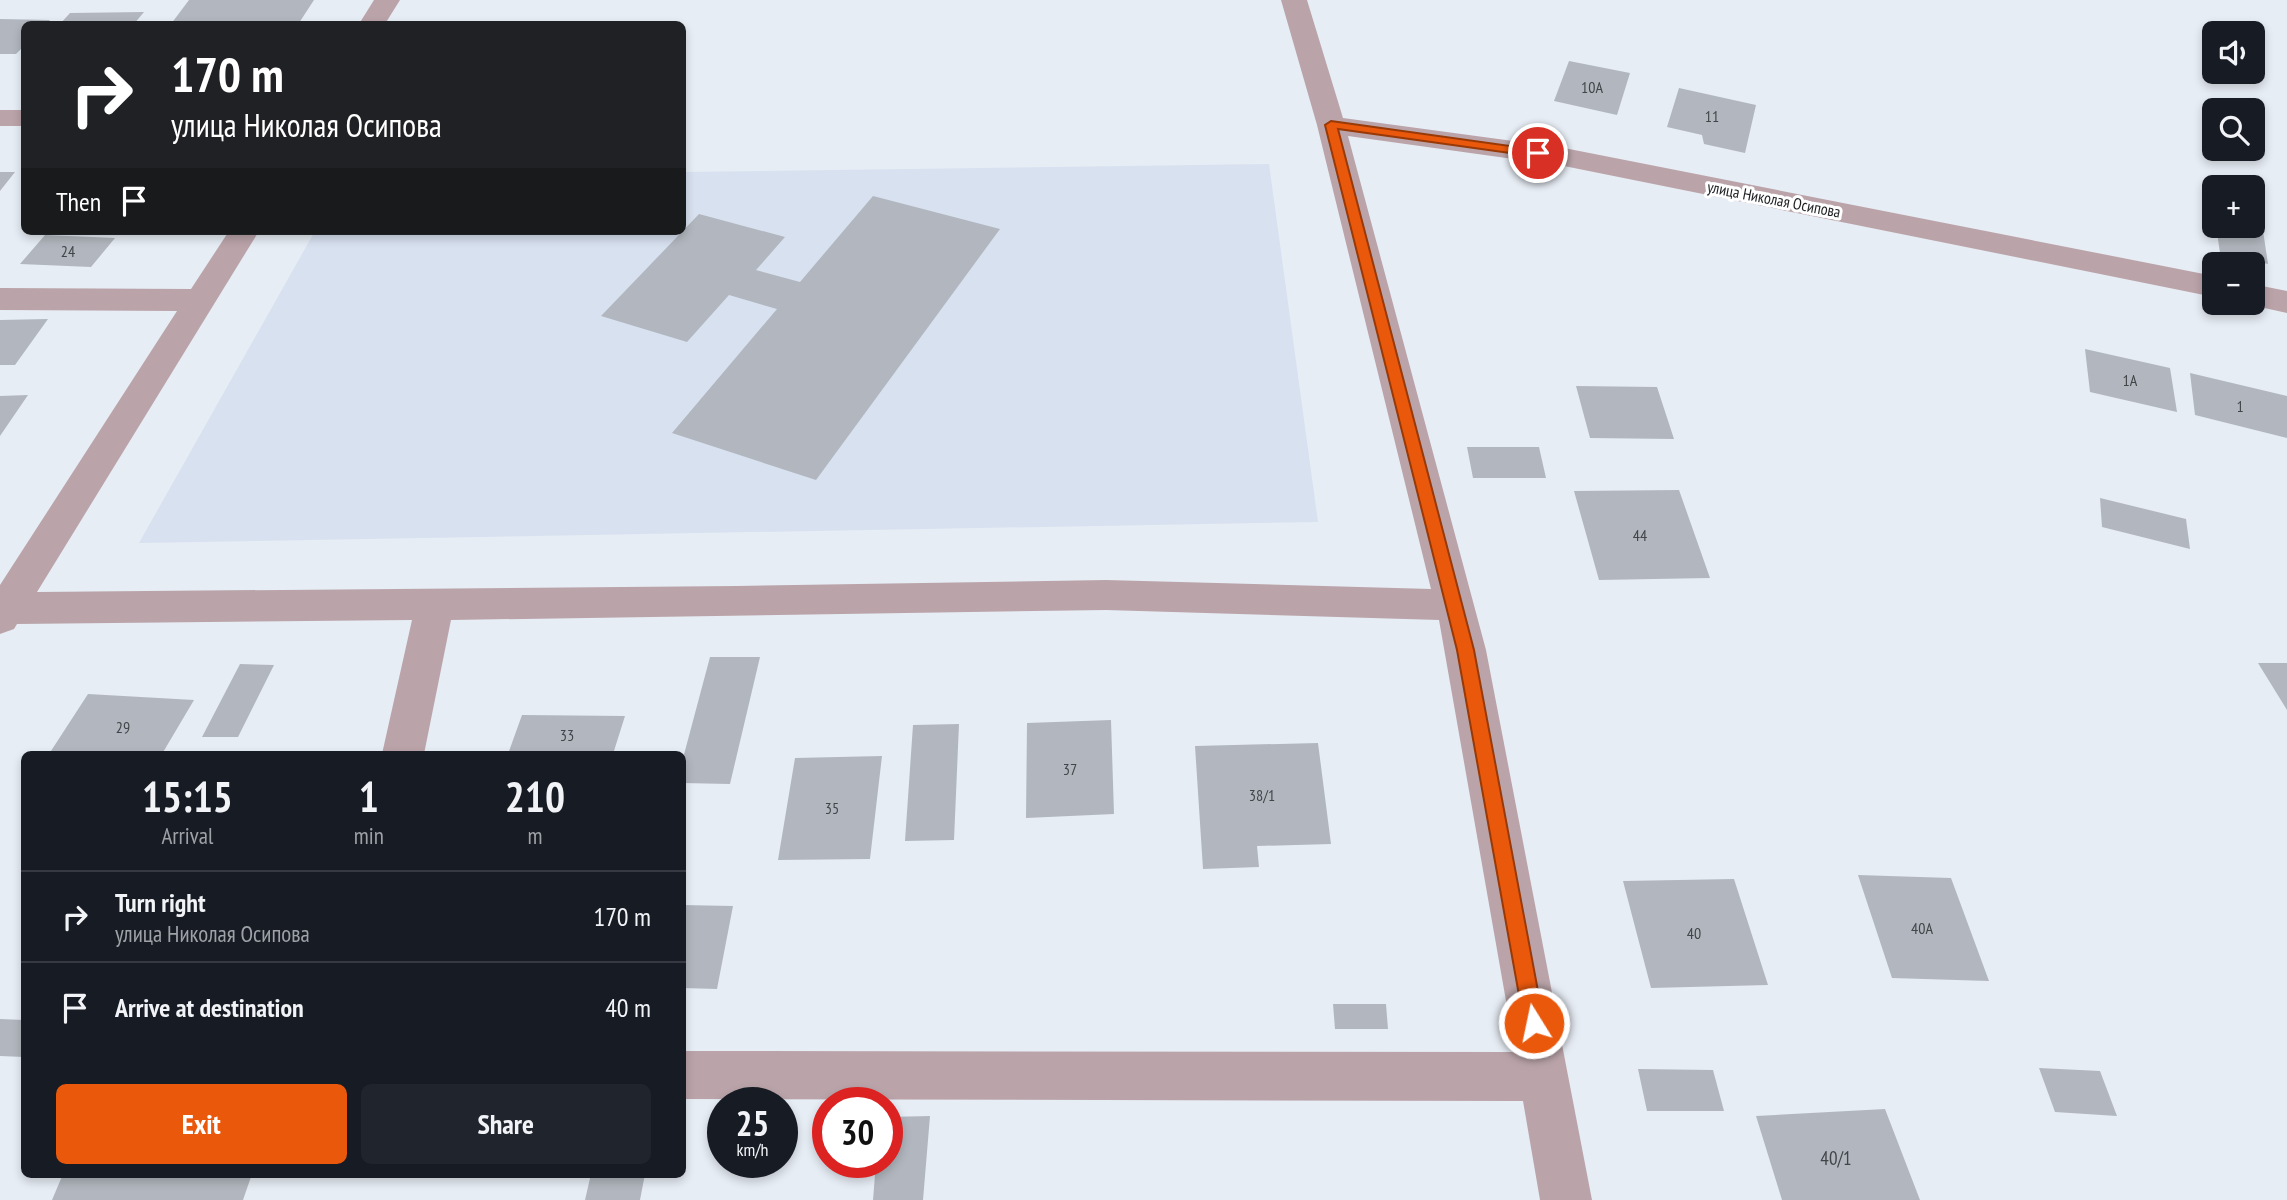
<!DOCTYPE html>
<html lang="en">
<head>
<meta charset="utf-8">
<style>
  body { margin:0; font-family:"PT Sans Narrow",sans-serif; background:#20242c; color:#f1f3f6; height:100vh; display:flex; flex-direction:column; font-size:26px; white-space:nowrap }
  * { box-sizing:border-box; margin:0 }
  p { font-size:23px; color:#9ea1a6 }
  .icon { flex:none; width:38px; height:38px; fill:none; stroke:currentColor; stroke-width:2; stroke-linecap:round; stroke-linejoin:round }
  .map { position:relative; flex:1; overflow:hidden }
  .side { position:absolute; left:21px; top:751px; width:665px; height:427px; display:flex; flex-direction:column; background:#171b24; border-radius:10px; box-shadow:0 4px 10px #0003 }
  .side>* { flex:none }
  .hud { position:absolute; left:21px; top:21px; width:665px; height:214px; border-radius:10px; box-shadow:0 4px 10px #0003; background:#202124; color:#fff; overflow:hidden }
  .fabs { position:absolute; left:2202px; top:21px; display:grid; gap:14px }
  .fabs a { display:grid; place-items:center; width:63px; height:63px; border-radius:10px; background:#171b24; box-shadow:0 4px 10px #0003; font-size:35px }
  .speed { position:absolute; left:707px; top:1087px; display:flex; gap:14px; font-size:35px; font-weight:700; text-align:center }
  .speed>* { display:grid; place-content:center; width:91px; height:91px; border-radius:50%; background:#171b24; box-shadow:0 4px 10px #0003; line-height:1 }
  .speed small { font-size:18px; font-weight:400 }
  .speed .limit { border:10px solid #d22; background:#fff; color:#111 }
  .pin { position:absolute; display:grid; place-items:center; width:60px; height:60px; color:#fff; margin:-30px; border:4px solid #fff; border-radius:50%; box-shadow:0 2px 7px #0007 }
  .me { position:absolute; width:77px; margin:-38px; rotate:350deg; stroke-linejoin:round; filter:drop-shadow(0 0 5px #0008) }
  .turn { display:flex; align-items:center; gap:24px; height:147px; padding:0 35px; font-size:32px }
  .turn .icon { width:91px; height:91px; stroke-width:2.5 }
  .turn b { display:block; font-size:49px; line-height:60px }
  .then { display:flex; align-items:center; height:66px; padding:0 35px; background:#0003; gap:14px; font-size:26px }
  .eta { display:flex; justify-content:space-evenly; align-items:center; height:119px; text-align:center }
  .eta b { font-size:42px; font-weight:700; line-height:49px }
  .cta { display:flex; gap:14px; margin-top:auto; padding:14px 35px }
  .cta a { flex:1; height:80px; border-radius:10px; background:#ea580c; color:#fff; font-size:28px; font-weight:700; line-height:80px; text-align:center }
  .cta a+a { background:#20242c; color:#f1f3f6 }
  ul { padding:0; list-style:none }
  li { display:flex; align-items:center; gap:21px; height:91px; padding:0 35px; border-top:2px solid #363941 }
  li div { flex:1 }
  li b { display:block; font-size:26px }
  li em { font-style:normal }
  .map>svg:first-child { display:block }
  .built { fill:#d8e1f0 }
  .building { fill:#b2b7bf }
  .lines { fill:none; stroke-linecap:round; stroke-linejoin:round }
  .minor { fill:#baa4a9; fill-rule:evenodd }
  .route { fill:#ea580c; stroke:#983908; stroke-width:2 }
  .labels { text-anchor:middle; dominant-baseline:central; stroke-width:6; stroke-linejoin:round; paint-order:stroke }
  .number-label { font-size:16px; fill:#424548 }
  .far-street-label { font-size:16px; fill:#1d1f21; stroke:#fff }
  .near-number-label { font-size:19px; fill:#424548 }
</style>
</head>
<body>
<div class="map">
<svg width="2287" height="1200" viewBox="0 0 2287 1200">
  <rect width="100%" height="100%" fill="#e7edf5"/>
  <!-- built -->
  <path class="built" d="M1269,164L1318,522L139,543L315,231H682L683,172Z"/>
  <!-- building -->
  <path class="building" d="M189,0H314L299,23L171,24Z
    M144,12L134,24H60L70,13Z
    M0,19L50,20L46,24H24V46L16,54H0Z
    M1569,61L1630,73L1617,115L1554,101Z
    M1679,88L1756,105L1745,153L1704,144L1702,135L1667,127Z
    M0,172H15L0,191Z
    M2210,175L2256,184L2268,264L2220,253L2216,226H2252V187H2212Z
    M873,196L1000,229L816,480L672,433L777,309L729,295L687,342L601,316L699,214L785,237L756,270L800,282Z
    M45,235L115,238L91,267L20,264Z
    M48,319L15,365H0V320Z
    M2085,349L2170,368L2177,412L2090,392Z
    M2190,373L2287,396V438L2195,415Z
    M1576,386L1657,387L1674,439L1590,438Z
    M28,395L0,436V396Z
    M1467,447H1539L1546,478H1473Z
    M1679,490L1710,578L1599,580L1574,491Z
    M2100,498L2186,519L2190,549L2102,527Z
    M710,657H760L730,784L682,783V762Z
    M2258,663H2287V710Z
    M240,664L274,665L238,737H202Z
    M88,694L194,700L162,754H49Z
    M522,715L625,716L613,754H508Z
    M1111,720L1114,814L1026,818L1027,723Z
    M959,724L954,840L905,841L913,725Z
    M1318,743L1331,844L1257,846L1259,867L1203,869L1195,746Z
    M882,756L870,859L778,860L795,758Z
    M1858,875L1951,878L1989,981L1892,978Z
    M1734,879L1768,985L1651,988L1623,881Z
    M682,905L733,906L717,989L682,988Z
    M1333,1004H1386L1388,1029H1335Z
    M0,1019L24,1020V1057L0,1056Z
    M2039,1068L2100,1071L2117,1116L2055,1112Z
    M1638,1069L1713,1070L1724,1111H1647Z
    M1885,1109L1920,1200H1782L1756,1116Z
    M930,1116L923,1200H873L876,1162H887V1117Z
    M63,1174H252L243,1200H52Z
    M591,1174H645L640,1200H585Z"/>
  <g class="lines">
    <!-- minor -->
    <path class="minor" d="M374,0H400L385,24H359Z
      M1281,0H1307L1343,118L1564,148L2214,276V297L1564,166L1348,136L1486,650L1592,1200H1540L1523,1101L682,1099V1051L1515,1052L1439,620L1106,610L451,620L424,754H382L412,620L17,624L14,629L0,634V585L177,311L0,310V288L191,289L229,231H259L37,592L737,586L1106,580L1431,589L1317,125Z
      M0,110H24V126H0Z
      M2252,284L2287,291V313L2242,303H2252Z"/>
  </g>
  <!-- route -->
  <path class="route" d="M1331,121L1538,150L1544,153L1538,157L1338,129L1474,650L1544,1023L1541,1030L1534,1033L1527,1030L1524,1023L1457,650L1325,125Z"/>
  <g class="labels">
    <!-- number labels -->
    <g class="number-label">
      <text x="1592" y="87">10А</text>
      <text x="1712" y="116">11</text>
      <text x="68" y="251">24</text>
      <text x="2130" y="380">1А</text>
      <text x="2240" y="406">1</text>
      <text x="1640" y="535">44</text>
      <text x="123" y="727">29</text>
      <text x="567" y="735">33</text>
      <text x="1070" y="769">37</text>
      <text x="1262" y="795">38/1</text>
      <text x="832" y="808">35</text>
      <text x="1922" y="928">40А</text>
      <text x="1694" y="933">40</text>
    </g>
    <!-- far-street labels -->
    <g class="far-street-label">
      <text transform="translate(1774 199) rotate(11)">улица Николая Осипова</text>
    </g>
    <!-- near-number labels -->
    <g class="near-number-label">
      <text x="1836" y="1158">40/1</text>
    </g>
  </g>
</svg>
<div class="fabs">
<a><svg class="icon" aria-label="sound" viewBox="0 0 24 24"><path d="M4 9h4l5-4v14l-5-4H4zM17 9q2 3 0 6"/></svg></a>
<a><svg class="icon" aria-label="search" viewBox="0 0 24 24"><circle cx="10" cy="10" r="6"/><path d="M15 15l6 6"/></svg></a>
<a>+</a>
<a>−</a>
</div>
<div class="speed"><div>25<small>km/h</small></div><div class="limit">30</div></div>
<div class="pin" style="left:1538px;top:153px;background:#d93025"><svg class="icon" aria-label="arrive" viewBox="0 0 24 24"><path d="M6 21V4h12l-3 4 3 4H6"/></svg></div>
<svg class="me" style="left:1534px;top:1023px" viewBox="-20 -20 40 40"><circle r="17" fill="#ea580c" stroke="#fff" stroke-width="3"/><path d="M0-11L8 9 0 5-8 9z" fill="#fff"/></svg>
<div class="hud">
<div class="turn"><svg class="icon" aria-label="right" viewBox="0 0 24 24"><path d="M7 20v-9h11M14 6l5 5-5 5"/></svg><div><b>170 m</b>улица Николая Осипова</div></div>
<div class="then">Then<svg class="icon" aria-label="arrive" viewBox="0 0 24 24"><path d="M6 21V4h12l-3 4 3 4H6"/></svg></div>
</div>
<section class="side">
<div class="eta">
<div><b>15:15</b><p>Arrival</p></div>
<div><b>1</b><p>min</p></div>
<div><b>210</b><p>m</p></div>
</div>
<ul>
<li><svg class="icon" aria-label="right" viewBox="0 0 24 24"><path d="M7 20v-9h11M14 6l5 5-5 5"/></svg><div><b>Turn right</b><p>улица Николая Осипова</p></div><em>170 m</em></li>
<li><svg class="icon" aria-label="arrive" viewBox="0 0 24 24"><path d="M6 21V4h12l-3 4 3 4H6"/></svg><div><b>Arrive at destination</b></div><em>40 m</em></li>
</ul>
<div class="cta"><a>Exit</a><a>Share</a></div>
</section>
</div>
</body>
</html>
